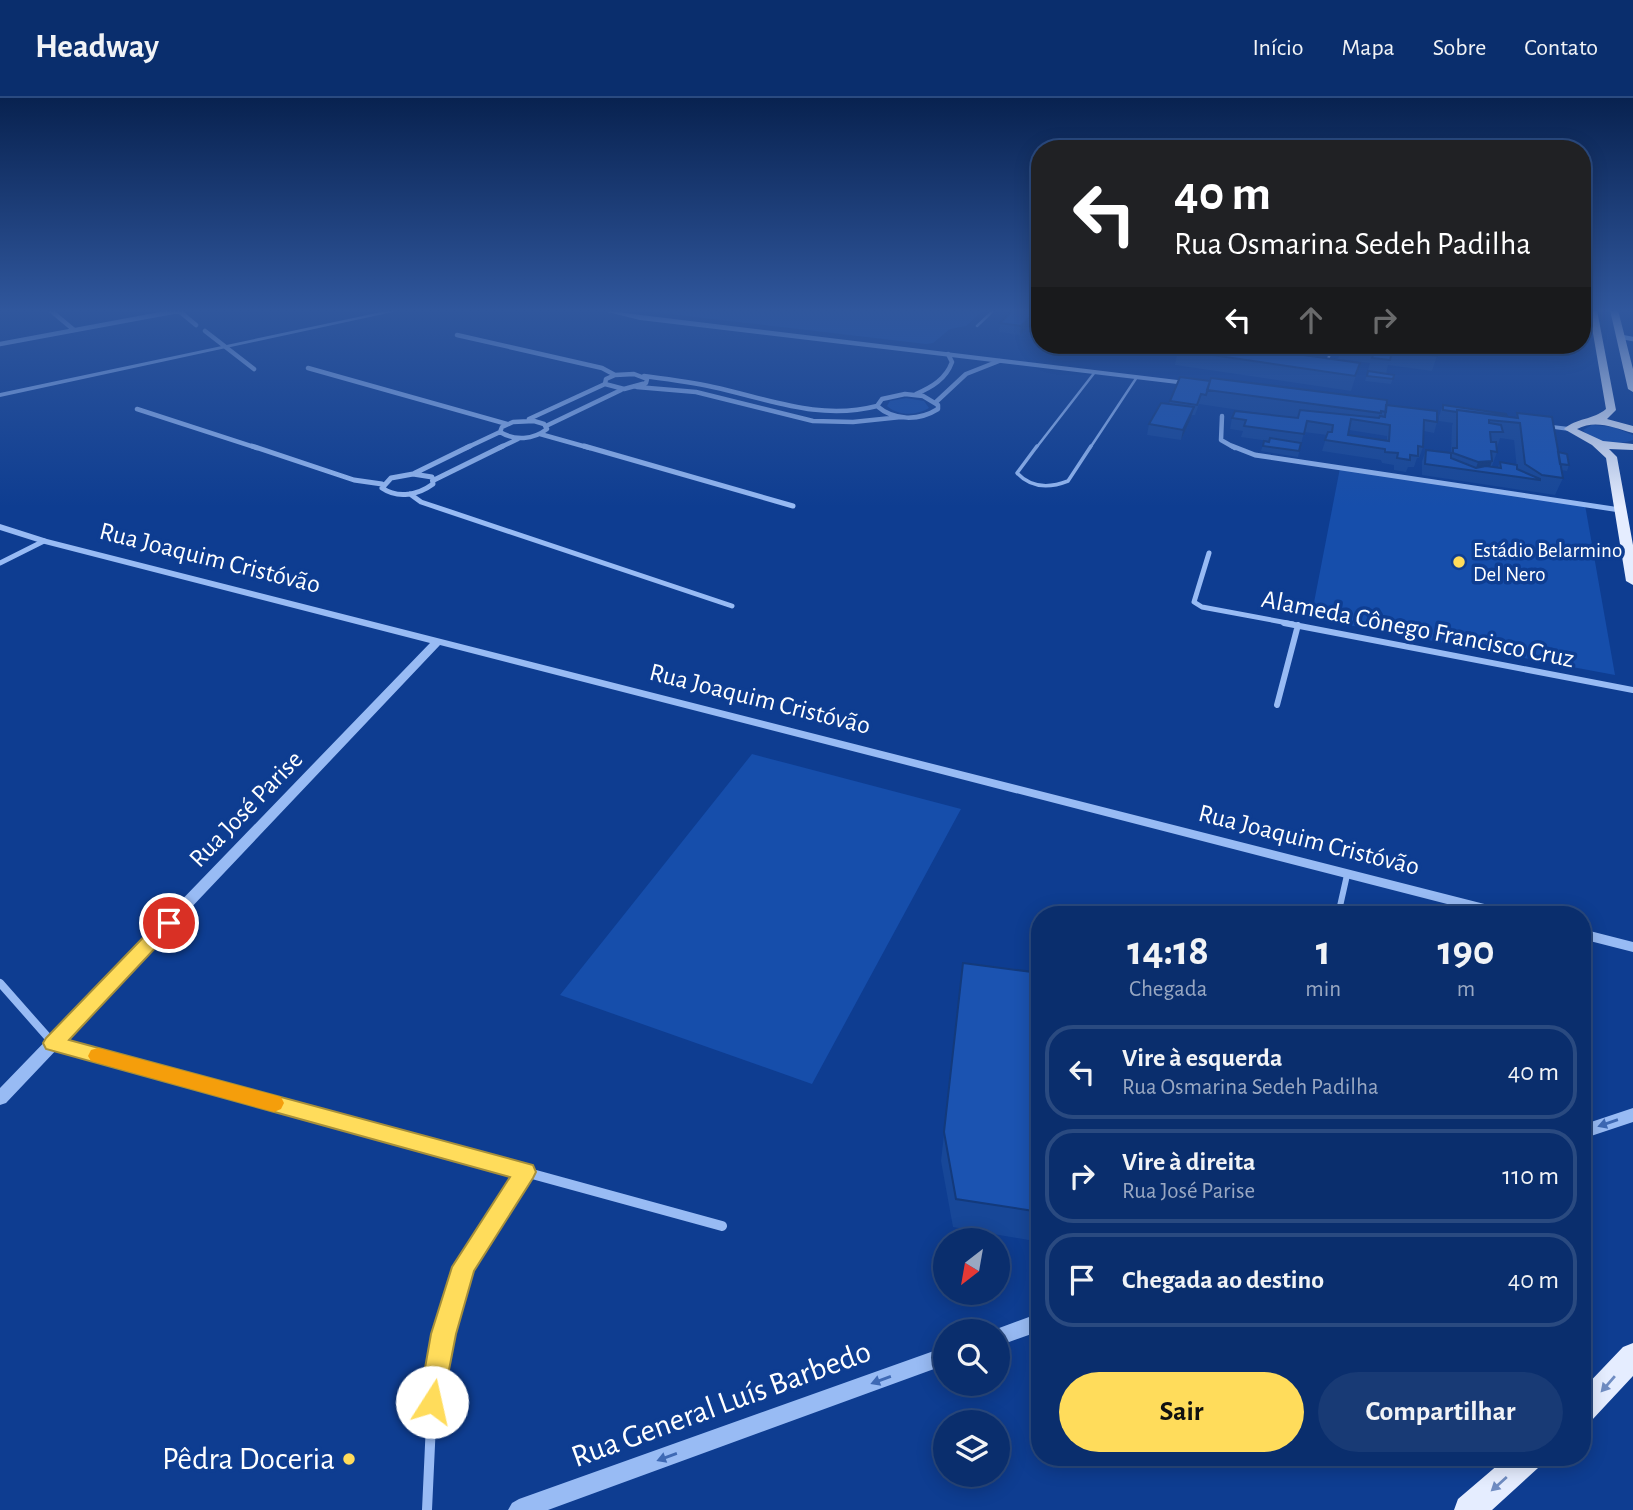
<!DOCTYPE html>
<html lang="pt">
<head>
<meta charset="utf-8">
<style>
  body { margin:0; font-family:"Alegreya Sans",sans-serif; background:#183a75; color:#f1f3f6; height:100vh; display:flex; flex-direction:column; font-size:26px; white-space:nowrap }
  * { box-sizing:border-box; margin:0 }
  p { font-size:23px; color:#99a8c2 }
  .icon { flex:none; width:38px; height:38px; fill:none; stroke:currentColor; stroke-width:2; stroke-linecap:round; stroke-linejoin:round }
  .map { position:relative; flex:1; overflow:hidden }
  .side { position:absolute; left:1031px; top:808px; width:560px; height:560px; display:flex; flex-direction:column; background:#0a2e6d; border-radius:28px; box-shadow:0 4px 18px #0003,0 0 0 2px #2a4a80 }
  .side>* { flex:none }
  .top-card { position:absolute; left:1031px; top:42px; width:560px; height:214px; border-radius:28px; box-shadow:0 4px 18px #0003,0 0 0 2px #2a4a80; background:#202124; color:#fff; overflow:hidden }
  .needle { width:46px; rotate:211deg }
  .controls { position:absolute; left:933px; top:1130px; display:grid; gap:14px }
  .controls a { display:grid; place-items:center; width:77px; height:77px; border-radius:50%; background:#0a2e6d; box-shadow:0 4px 18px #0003,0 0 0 2px #2a4a80; font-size:35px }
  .pin { position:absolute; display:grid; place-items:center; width:60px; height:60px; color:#fff; margin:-30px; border:4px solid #fff; border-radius:50%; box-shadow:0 2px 7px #0007 }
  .me { position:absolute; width:77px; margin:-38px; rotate:10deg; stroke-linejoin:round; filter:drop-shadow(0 0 5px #0008) }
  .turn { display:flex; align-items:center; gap:24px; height:147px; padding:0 28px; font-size:32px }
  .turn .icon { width:91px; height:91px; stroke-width:2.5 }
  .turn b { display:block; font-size:49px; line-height:60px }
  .lanes { display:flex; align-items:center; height:66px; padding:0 28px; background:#0003; justify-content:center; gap:35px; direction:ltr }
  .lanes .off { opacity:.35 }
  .eta { display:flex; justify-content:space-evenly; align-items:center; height:119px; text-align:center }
  .eta b { font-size:42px; font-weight:700; line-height:49px }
  .action { display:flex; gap:14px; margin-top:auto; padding:14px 28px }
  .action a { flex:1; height:80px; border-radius:42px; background:#ffdc5b; color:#111; font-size:28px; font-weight:700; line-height:80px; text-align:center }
  .action a+a { background:#183a75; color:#f1f3f6 }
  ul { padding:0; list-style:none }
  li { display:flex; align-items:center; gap:21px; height:94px; margin:0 14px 10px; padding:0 14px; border:4px solid #2a4a80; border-radius:28px }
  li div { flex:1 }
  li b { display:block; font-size:26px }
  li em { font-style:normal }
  header { display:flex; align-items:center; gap:42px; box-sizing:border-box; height:98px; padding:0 35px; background:#0a2e6d; border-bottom:2px solid #2a4a80 }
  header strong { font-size:33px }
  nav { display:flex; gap:38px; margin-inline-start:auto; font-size:24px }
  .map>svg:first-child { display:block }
  .green { fill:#164eab }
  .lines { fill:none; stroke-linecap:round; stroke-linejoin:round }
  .service-far2 { stroke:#98bbf4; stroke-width:2.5 }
  .service-far1 { stroke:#98bbf4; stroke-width:3.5 }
  .service { stroke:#98bbf4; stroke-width:6 }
  .minor-far4 { stroke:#98bbf4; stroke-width:4.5 }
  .minor-far3 { stroke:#98bbf4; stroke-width:5 }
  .minor-far2 { stroke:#98bbf4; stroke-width:6 }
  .minor-far1 { stroke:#98bbf4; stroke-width:8 }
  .minor { stroke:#98bbf4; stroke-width:10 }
  .tertiary { fill:#98bbf4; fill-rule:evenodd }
  .primary { fill:#e5edff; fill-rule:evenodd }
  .wall { fill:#174798; fill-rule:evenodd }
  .shaded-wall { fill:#133a7c }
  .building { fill:#1b53b1; stroke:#133a7c; stroke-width:2; fill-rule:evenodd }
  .oneway { fill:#3e69b4 }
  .oneway2 { fill:#6f8cc2 }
  .route { fill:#ffdc5b; stroke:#a68f3b; stroke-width:2 }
  .slow { fill:#f59e0b }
  .poi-dot { fill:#ffdc5b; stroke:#0e3d91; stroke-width:2.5 }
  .labels { text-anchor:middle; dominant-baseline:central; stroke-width:7; stroke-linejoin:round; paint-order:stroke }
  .far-poi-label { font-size:21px; fill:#fff; stroke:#0e3d91; text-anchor:start }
  .street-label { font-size:26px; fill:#fff; stroke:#0e3d91 }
  .near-street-label { font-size:32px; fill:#fff; stroke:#0e3d91 }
  .near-poi-label { font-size:32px; fill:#fff; stroke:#0e3d91; text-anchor:end }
</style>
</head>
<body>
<header>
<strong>Headway</strong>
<nav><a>Início</a><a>Mapa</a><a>Sobre</a><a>Contato</a></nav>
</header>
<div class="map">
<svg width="1633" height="1412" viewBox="0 0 1633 1412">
  <rect width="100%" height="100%" fill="#0e3d91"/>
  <!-- green -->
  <path class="green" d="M635,212H983L966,228L950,231L933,245L926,246Z
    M906,300L924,303L929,310C916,318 898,318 887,308L890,303Z
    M1592,327L1613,329L1633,337V342C1618,348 1593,345 1583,332Z
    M1340,370L1585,407L1615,577L1311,520Z
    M752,656L961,711L812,986L560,897Z"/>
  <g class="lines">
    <!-- service-far2 -->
    <path class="service-far2" d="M977,228L994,212
      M1247,247L1311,258
      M1326,267L1333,247
      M1036,350L1095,274
      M1090,350L1137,279"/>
    <!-- service-far1 -->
    <path class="service-far1" d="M1037,348L1017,375C1031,390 1050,390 1068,383L1091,348"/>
    <!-- service -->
    <path class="service" d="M1338,817L1347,777"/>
    <!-- minor-far4 -->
    <path class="minor-far4" d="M50,212L74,232
      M179,213L196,227
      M205,233L254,271
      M457,237L602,270L615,277
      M1622,239L1633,241
      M0,246L183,212
      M308,270L507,326
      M634,276L647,281L646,285L624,291L605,286L606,281L615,277Z
      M644,278C667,281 691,284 713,289C769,301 819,323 877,308
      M637,289L696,294L813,323L853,324L901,319
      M905,296L923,298L938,307V311C919,323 894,323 877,308L882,301Z
      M916,296C932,289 946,281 952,264L948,256
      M936,304L966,276L999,263
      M137,311L257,350
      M1222,318L1221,342L1235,350
      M529,321L605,286
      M534,323L544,326L547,331C533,342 515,343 500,334L502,329L513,324Z
      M546,328L621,292
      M540,336L590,350
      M466,350L500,334
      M499,350L518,341"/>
    <!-- minor-far3 -->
    <path class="minor-far3" d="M252,348L354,382L382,386
      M584,348L793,408
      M1232,348L1255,357L1620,412
      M415,375L470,348
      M413,376L432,379L433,386C418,397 398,401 382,390L391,380Z
      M434,382L503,348
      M410,396L421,404L732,508
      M1209,455L1194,504L1202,509L1293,526
      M0,465L44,443"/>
    <!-- minor-far2 -->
    <path class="minor-far2" d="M1284,525L1633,592
      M1277,607L1298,527"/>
    <!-- minor-far1 -->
    <path class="minor-far1" d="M0,885L53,945L407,1042"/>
    <!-- minor -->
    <path class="minor" d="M401,1040L722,1128
      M427,1412L432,1304L444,1236L463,1169L525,1074"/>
    <!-- tertiary -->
    <path class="tertiary" d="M391,212H402L0,299V295Z
      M600,212L1194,284L1198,286L1194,288L640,222Z
      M1536,325L1569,329L1573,331L1569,333L1539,329L1535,327Z
      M0,426L47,441L1508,812L1513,814L1515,817H1490L440,547L6,1005L0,1007V990L430,545L41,445L0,432Z
      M1582,831L1633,844V854L1582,841Z
      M1633,1010V1024L1582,1041V1027Z
      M1040,1215V1233L998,1248V1234L991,1233Z
      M945,1249V1267L548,1412H508L512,1405L519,1401Z"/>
    <!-- primary -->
    <path class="primary" d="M1589,212H1597L1616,312L1607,321L1633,328V335C1614,330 1596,321 1577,331L1603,343L1633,346V352L1609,351L1617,359L1633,447V487L1626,483L1606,360L1592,347L1564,331C1576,320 1593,322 1606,311Z
      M1610,212H1618L1633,271V294L1628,291Z
      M1633,1245V1278L1592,1322L1582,1326V1292L1623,1249Z
      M1506,1360H1543L1538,1370L1492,1412H1454L1458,1401Z"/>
  </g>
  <!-- wall -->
  <path class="wall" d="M1037,212L1036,221L1020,237L999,234L1000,225Z
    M1342,247H1417L1437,258L1432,273L1388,267L1386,276L1394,277L1391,286L1365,283L1370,265L1338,261Z
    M1178,252L1360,265L1351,293L1175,267Z
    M1180,279L1386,307L1437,324L1434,335L1424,333L1423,349L1419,360H1417L1414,369H1408L1406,374L1394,372V367L1382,365L1381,362L1322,353L1327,337L1304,334L1298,359L1261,353L1264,343L1269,344V343L1241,339L1243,333L1230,331L1232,320L1286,319L1199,306L1195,317H1192L1181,342L1147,337L1149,326L1169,306ZM1349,332L1387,338V343L1348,337Z
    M1443,307L1516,320L1517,315L1558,354L1569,367L1567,373L1561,372L1563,380L1555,397L1422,377V363L1426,352L1451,355L1452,328L1453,325L1439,323V318ZM1500,340L1514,342L1517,371L1500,364L1498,369L1492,368L1497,354V350Z
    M963,865L1040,875V1144L953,1129L941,1063Z"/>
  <!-- shaded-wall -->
  <path class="shaded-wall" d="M1037,212L1036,221L1020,237L1021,228Z
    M1194,309L1191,320L1181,342L1183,332Z
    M1492,363L1488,375L1475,373L1478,364Z"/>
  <!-- building -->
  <path class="building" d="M1013,212H1037L1021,228L1000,225Z
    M1181,247H1234L1360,265L1355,278L1178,252Z
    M1348,247H1417L1438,249L1437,258L1392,253L1390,262L1372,260L1375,250Z
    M1368,273L1394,277L1393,281L1367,278Z
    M1180,279L1210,283L1206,297L1201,296L1197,307L1170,303Z
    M1211,280L1387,302L1386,314L1381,313V315L1207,292Z
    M1161,305L1194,309L1183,332L1149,326Z
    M1386,307L1437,313V324L1424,322L1423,349L1418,348V358L1410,357V362L1397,360L1398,355L1385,354V351L1325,342L1328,334H1332L1333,327L1307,323L1304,336L1244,328L1246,322L1232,320L1235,313L1298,320L1300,312L1379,320L1380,318L1385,319ZM1351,321L1390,327L1389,343L1348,337Z
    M1443,307L1506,316L1507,318L1457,312V314L1443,312Z
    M1457,312L1518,320L1517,315L1552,319L1563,380L1542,377L1525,366L1520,325L1489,322V325L1501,327L1503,334H1490L1491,344H1496L1497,354L1491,353L1492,363L1478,364L1453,355V350H1457Z
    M1270,340L1301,345L1299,353L1263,348L1264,343L1269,344Z
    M1426,352L1451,355V360L1476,370L1486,368L1501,370L1500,364L1517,367V371L1540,381V382L1425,366Z
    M1558,354L1567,356L1569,367L1560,366Z
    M963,865L1040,875V1114L956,1101L944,1034Z"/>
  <!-- one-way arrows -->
  <defs><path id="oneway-solid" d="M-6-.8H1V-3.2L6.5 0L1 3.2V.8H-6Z" transform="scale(1.75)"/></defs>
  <g class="oneway">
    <use href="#oneway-solid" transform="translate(1608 1025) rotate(161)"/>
    <use href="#oneway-solid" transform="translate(881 1282) rotate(160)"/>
    <use href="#oneway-solid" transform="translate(667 1359) rotate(160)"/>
  </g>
  <g class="oneway2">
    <use href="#oneway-solid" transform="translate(1608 1286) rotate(131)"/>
    <use href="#oneway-solid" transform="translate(1499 1386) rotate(138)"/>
  </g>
  <!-- sky -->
  <linearGradient id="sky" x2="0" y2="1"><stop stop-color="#082250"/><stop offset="0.52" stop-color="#30579d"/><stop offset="1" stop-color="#30579d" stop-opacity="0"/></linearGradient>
  <rect width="1633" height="409" fill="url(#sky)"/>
  <!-- route -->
  <path class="route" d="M169,819L175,820L177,825L175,829L69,942L533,1067L536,1074L533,1080L474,1173L456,1236L441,1313L432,1317L423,1313L419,1304L431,1236L452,1169L510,1079L46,951L43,945L46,940L162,820Z"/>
  <!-- slow -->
  <path class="slow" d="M98,950L274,997L281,999L284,1005L281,1011L274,1014L91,963L88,958L91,952Z"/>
  <!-- markers -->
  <g class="poi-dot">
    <circle cx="1459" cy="464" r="7"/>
    <circle cx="349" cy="1361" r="7"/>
  </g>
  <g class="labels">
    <!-- far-poi labels -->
    <g class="far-poi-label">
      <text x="1473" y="452">Estádio Belarmino<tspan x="1473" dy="24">Del Nero</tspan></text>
    </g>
    <!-- street labels -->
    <g class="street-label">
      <text transform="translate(210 460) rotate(14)">Rua Joaquim Cristóvão</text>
      <text transform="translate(1418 531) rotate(11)">Alameda Cônego Francisco Cruz</text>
      <text transform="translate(760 601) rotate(14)">Rua Joaquim Cristóvão</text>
      <text transform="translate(246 711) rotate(-46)">Rua José Parise</text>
      <text transform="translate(1309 742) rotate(14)">Rua Joaquim Cristóvão</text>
    </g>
    <!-- near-street labels -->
    <g class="near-street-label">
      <text transform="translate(721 1306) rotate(-20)">Rua General Luís Barbedo</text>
    </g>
    <!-- near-poi labels -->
    <g class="near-poi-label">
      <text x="335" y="1361">Pêdra Doceria</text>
    </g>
  </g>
</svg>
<div class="controls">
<a><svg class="needle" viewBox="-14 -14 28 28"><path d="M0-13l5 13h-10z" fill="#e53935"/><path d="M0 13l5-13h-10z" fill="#99a8c2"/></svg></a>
<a><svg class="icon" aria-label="search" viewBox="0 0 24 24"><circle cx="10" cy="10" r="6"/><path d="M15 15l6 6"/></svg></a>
<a><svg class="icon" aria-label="layers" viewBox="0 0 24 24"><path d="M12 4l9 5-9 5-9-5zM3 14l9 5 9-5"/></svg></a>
</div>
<div class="pin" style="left:169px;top:825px;background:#d93025"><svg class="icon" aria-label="arrive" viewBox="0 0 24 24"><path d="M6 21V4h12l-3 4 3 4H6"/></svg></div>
<svg class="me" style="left:432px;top:1304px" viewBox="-20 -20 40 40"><circle r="19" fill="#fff"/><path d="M0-13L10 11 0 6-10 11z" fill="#ffdc5b"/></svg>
<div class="top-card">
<div class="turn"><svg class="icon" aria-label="left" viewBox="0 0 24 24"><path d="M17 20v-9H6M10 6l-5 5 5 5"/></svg><div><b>40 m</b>Rua Osmarina Sedeh Padilha</div></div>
<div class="lanes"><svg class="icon" aria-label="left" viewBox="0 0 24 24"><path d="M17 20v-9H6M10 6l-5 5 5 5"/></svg><svg class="icon off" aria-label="ahead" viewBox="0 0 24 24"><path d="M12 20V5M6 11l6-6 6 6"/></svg><svg class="icon off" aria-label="right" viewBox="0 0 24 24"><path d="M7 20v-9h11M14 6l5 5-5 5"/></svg></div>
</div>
<section class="side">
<div class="eta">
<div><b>14:18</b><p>Chegada</p></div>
<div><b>1</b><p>min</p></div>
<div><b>190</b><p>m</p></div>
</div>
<ul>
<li><svg class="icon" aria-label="left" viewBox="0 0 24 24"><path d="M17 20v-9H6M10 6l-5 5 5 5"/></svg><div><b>Vire à esquerda</b><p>Rua Osmarina Sedeh Padilha</p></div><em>40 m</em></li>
<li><svg class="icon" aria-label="right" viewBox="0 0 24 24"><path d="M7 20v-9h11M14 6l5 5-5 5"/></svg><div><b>Vire à direita</b><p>Rua José Parise</p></div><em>110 m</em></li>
<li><svg class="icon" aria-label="arrive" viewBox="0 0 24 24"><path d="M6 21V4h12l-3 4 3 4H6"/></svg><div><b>Chegada ao destino</b></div><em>40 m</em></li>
</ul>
<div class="action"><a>Sair</a><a>Compartilhar</a></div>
</section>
</div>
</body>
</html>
